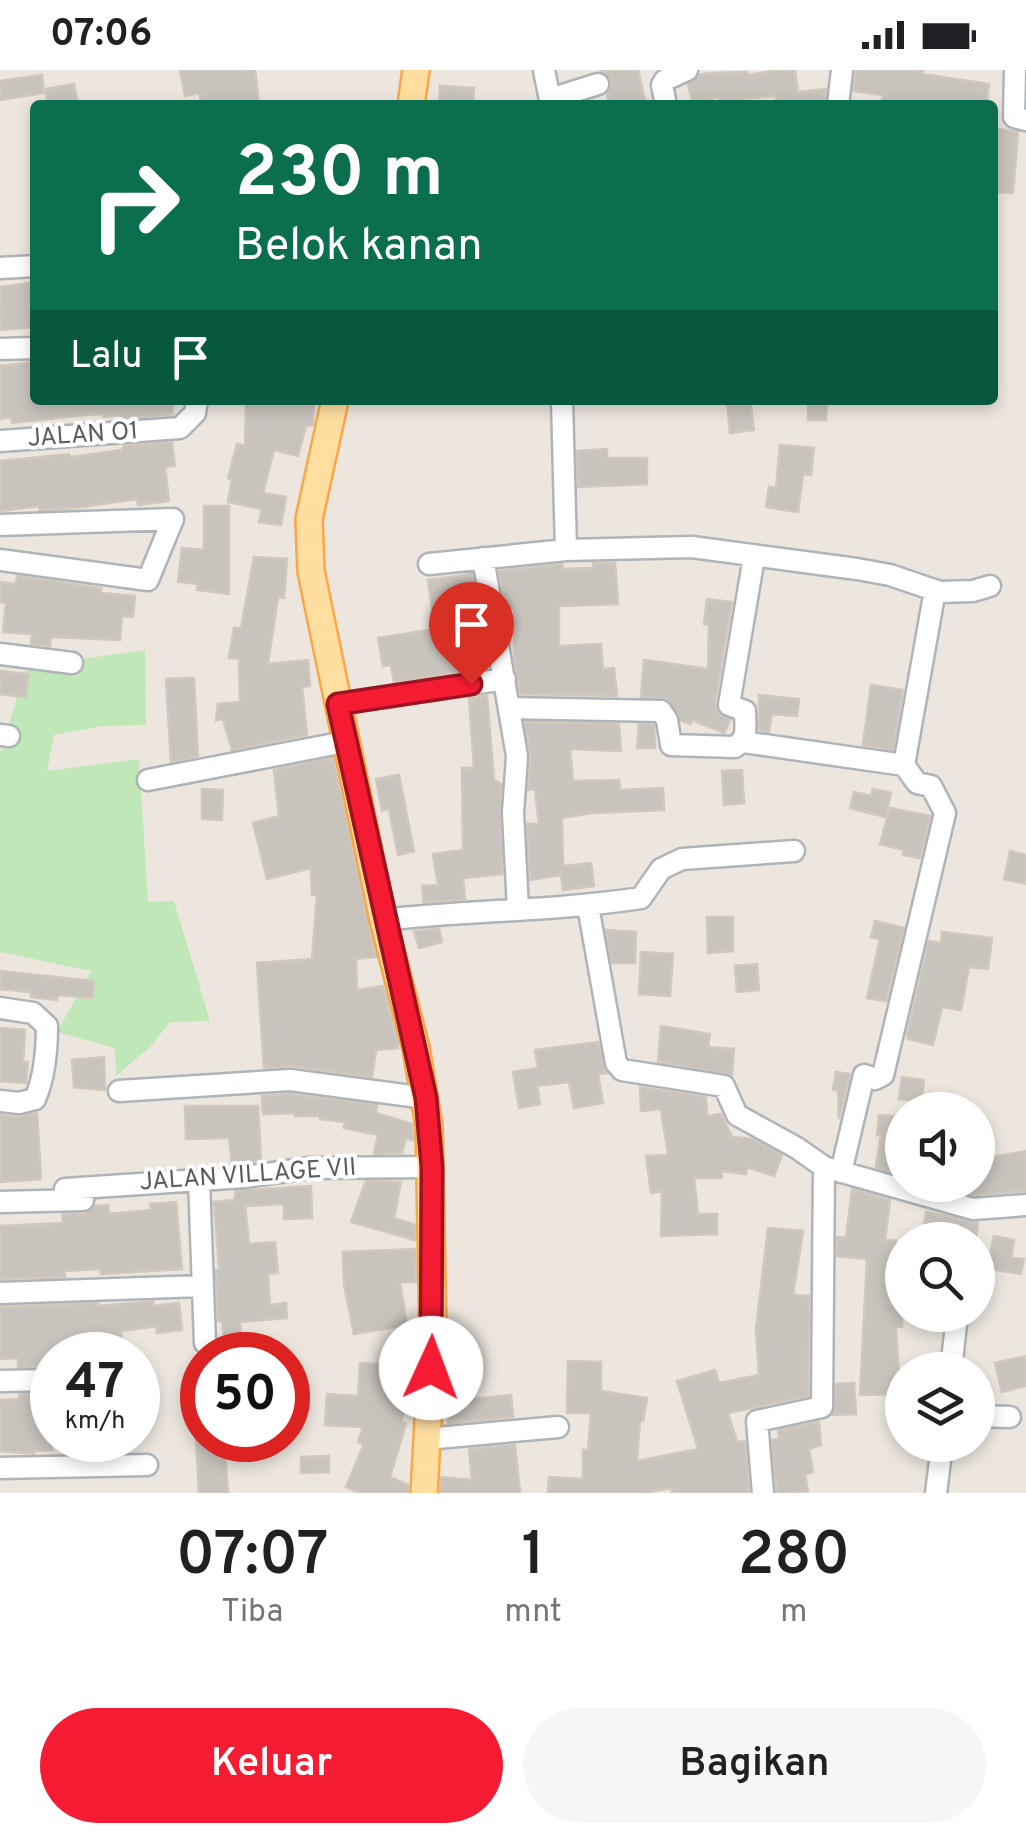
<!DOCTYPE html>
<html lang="id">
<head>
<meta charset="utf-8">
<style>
  body { margin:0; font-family:Overpass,sans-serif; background:#f6f6f6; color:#202124; height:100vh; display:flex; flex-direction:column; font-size:38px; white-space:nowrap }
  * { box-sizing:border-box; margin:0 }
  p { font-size:32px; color:#757577 }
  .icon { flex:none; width:55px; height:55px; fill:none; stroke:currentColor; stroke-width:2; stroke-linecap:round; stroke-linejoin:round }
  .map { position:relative; height:1423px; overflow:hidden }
  .sheet { display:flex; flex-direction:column; background:#fff; flex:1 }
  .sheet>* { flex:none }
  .guide { position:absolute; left:30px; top:30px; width:968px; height:305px; border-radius:10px; box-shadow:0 5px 15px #0003; background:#0b6e4f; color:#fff; overflow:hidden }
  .buttons { position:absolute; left:885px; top:1022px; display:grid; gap:20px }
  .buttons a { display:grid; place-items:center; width:110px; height:110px; border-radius:50%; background:#fff; box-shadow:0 5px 15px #0003; font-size:50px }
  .speed { position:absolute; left:30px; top:1262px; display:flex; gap:20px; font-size:50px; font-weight:700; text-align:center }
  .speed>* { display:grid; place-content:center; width:130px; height:130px; border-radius:50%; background:#fff; box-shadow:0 5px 15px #0003; line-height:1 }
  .speed small { font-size:25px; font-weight:400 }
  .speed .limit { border:15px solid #d22; background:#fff; color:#111 }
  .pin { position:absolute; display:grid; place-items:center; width:85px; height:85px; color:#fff; margin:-102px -42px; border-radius:50% 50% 50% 0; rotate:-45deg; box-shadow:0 0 10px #0007 }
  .pin .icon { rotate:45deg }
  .me { position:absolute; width:110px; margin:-55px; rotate:2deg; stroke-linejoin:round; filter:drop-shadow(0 0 8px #0008) }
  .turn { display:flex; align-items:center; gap:35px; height:210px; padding:0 40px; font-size:45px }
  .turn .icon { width:130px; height:130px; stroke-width:2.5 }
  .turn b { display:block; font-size:70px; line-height:85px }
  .then { display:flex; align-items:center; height:95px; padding:0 40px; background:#0003; gap:20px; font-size:38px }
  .eta { display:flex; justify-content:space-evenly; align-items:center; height:170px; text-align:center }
  .eta b { font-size:60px; font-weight:600; line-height:70px }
  .action { display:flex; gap:20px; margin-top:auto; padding:20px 40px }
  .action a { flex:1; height:115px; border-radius:60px; background:#f51b33; color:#fff; font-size:40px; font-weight:600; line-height:115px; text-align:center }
  .action a+a { background:#f6f6f6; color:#202124 }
  .status { display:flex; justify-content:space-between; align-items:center; height:70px; padding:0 50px; background:#fff; direction:ltr }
  .status svg { height:28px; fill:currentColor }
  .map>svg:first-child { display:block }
  .green { fill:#c0e7b8 }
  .building { fill:#c9c3bd; stroke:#d1c7bc; stroke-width:2.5 }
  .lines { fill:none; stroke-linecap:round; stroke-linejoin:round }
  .minor-casing { stroke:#afb4b8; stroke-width:25 }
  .major-casing { stroke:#fba748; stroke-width:30 }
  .minor { stroke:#fff; stroke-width:20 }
  .major { stroke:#ffdea0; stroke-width:25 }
  .route-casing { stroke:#9f1221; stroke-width:25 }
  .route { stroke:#f51b33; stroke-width:18 }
  .labels { text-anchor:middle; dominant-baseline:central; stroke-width:8; stroke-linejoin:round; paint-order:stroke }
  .street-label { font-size:25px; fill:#575d61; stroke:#fff }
</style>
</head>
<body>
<div class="status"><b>07:06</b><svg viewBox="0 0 49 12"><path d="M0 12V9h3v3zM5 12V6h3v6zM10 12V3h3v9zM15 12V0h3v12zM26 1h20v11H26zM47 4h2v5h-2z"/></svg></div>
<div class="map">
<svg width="1026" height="1423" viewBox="0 0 1026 1423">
  <rect width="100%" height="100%" fill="#ece6de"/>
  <!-- green -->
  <path class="green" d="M145,580L146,655L103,656L54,665L47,701L139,689L148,832L174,831L210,951L170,952L151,976L116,1006L115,978L57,962L91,901L0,882V685L26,597Z"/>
  <!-- building -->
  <path class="building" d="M180,0H255L259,35H201L200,23L185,26Z
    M601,0H638L646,35H609L607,24L611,11Z
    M779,0H795L798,22L826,19L824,35H776V26L720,31L719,27L693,34L688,15L699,5L709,3L747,2L748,5Z
    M856,0H923L922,4L989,14L986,35L881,33L883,25L853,21Z
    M42,5L44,23L0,30V11Z
    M74,14L78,35H48L45,19Z
    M440,16L474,18L473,35H439Z
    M992,58L1018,62L1013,123L992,122Z
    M29,213L35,215V257L1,260L0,217Z
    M35,292V330H172L173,344L120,349V345L104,347L103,344L86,345L12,353L11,347L0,349V296Z
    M246,330L314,331L313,355L306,356L298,386L274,380L263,423L286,427L281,455L259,452L262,439L228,432L232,409L228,408L237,374L245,376Z
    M727,330H750L754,360L730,363Z
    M808,330H827L826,350H808Z
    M172,372L175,396L165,397L169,431L138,435L137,429L75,438L40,440L39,436L0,441V391L69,384L70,387L122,380L124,376Z
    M780,375L814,378L811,405L803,404L798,442L766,437L769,417L776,418Z
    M607,379V388H647V414L578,417L577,381Z
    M204,436H229V524L197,520L198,514L178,512L182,478L204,480Z
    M254,487L287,489L284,528L278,527L268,594L308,590L310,616L302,617L307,665L232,680L223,649L216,650L218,634L240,632L239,589L229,588L234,558H241Z
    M593,493H615L618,534L559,536V576L601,574L603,599L614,598L617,626L520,624L514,588V538L506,540L499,501L562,494L563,499L594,498Z
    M472,504L484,598L394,612L391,595L383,596L378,568L435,559L428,510Z
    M17,506L101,518V523L135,526L133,547L122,546L120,570L51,567L50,576L31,574L32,564L3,562L6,533L0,532V512L16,514Z
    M707,529L732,532L715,633L718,644L730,650L724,663L692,650L691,654L681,651L667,629L641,627L644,590L708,599L709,554H704Z
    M0,601L28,604L26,627L0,624Z
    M194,608L198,686L171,692L166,609Z
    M871,615L903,620L893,680L863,675Z
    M759,625L799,629L797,646L772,644L769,662L759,660Z
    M487,626L494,710L501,714L502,804L463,808L465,829L424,832L422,816L438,815L433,784L463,780L462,698H474L469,628Z
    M525,652L619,654L621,681L570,679L573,711L619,710L620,720L663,718L664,740L592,743L562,748L563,796L591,793L594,816L563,820L561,805L530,810L527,754H539L535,719L528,720L531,687Z
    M639,654L654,655L655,678H637Z
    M333,688L376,887L356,889L357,920L383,916L398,972V978L376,980L372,1007L292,996L264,998L257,893L312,889L317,825H312L311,798L267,809L253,753L279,746L274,700Z
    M742,700L744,733L724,735L722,701Z
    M399,705L414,781L398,785L389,739L382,741L376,709Z
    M202,719L223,720L222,750L202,749Z
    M873,719L891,723L885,747L850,738L854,722L871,726Z
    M890,738L930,746L920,788L903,785L904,780L880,774Z
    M1010,781L1026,785V814L1004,809Z
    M707,847H733V881L708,883Z
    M875,851L904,858L886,931L867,928L880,869L871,867Z
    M439,859L442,872L419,878L414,861Z
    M606,860L636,862L635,893H612Z
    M942,862L992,868L988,899L969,897L961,940L942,937L933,975L908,969L907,964L929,871L941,873Z
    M641,882L673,884L670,926L639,924Z
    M757,894L759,920L737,922L735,896Z
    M0,901L94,911L92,928L58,925L57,930L31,927V922L0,919Z
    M661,956L710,964L708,977L734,979L732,1005L658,992Z
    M0,958L25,960L23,992H28L26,1013L0,1011Z
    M598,972L607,1003L598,1004L603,1033L574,1038L569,1012L537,1016L540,1034L519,1038L513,1002L538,998L535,980Z
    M104,987L105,1020L74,1017L72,990Z
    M836,1002L850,1004L839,1049L838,1020H833Z
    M902,1007L924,1010L922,1031L899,1029Z
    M640,1017L706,1027L707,1046L721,1044L732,1067L753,1069L782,1085L774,1106L747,1097L746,1104L722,1101V1108H694L698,1144H717V1164L661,1166L662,1121L651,1123L646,1086L668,1085L661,1039L641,1041Z
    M290,1024L377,1035L376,1043L412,1054L413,1070L406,1068L402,1083L374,1084L378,1065L344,1058L345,1052L320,1049V1046H295V1043L263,1044L262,1026Z
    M185,1036H258L261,1091L232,1094L229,1068L186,1069Z
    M37,1043L41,1109L0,1112V1045L18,1047Z
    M879,1045L902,1047V1105L876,1097L881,1065H877Z
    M1026,1081V1121L974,1125L939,1115H978V1094L987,1095L986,1088Z
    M366,1111L401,1112L394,1148L415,1155V1170L351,1152Z
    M311,1116L312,1148L284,1149V1134L245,1136L249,1174L275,1172L278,1203L268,1204L270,1235L286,1233L287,1248L240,1252L241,1268L224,1270L222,1250L218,1251L216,1200L219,1199L214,1132L235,1130V1121Z
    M852,1119L890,1130L885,1170L896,1171L892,1207L902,1208V1257H896L900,1324L860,1325L867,1189L837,1186V1167L846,1168Z
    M176,1132L182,1199L101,1204L100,1199L64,1201L65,1207L0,1209V1156L63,1153L62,1144H84L95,1136L108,1135L109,1144L151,1140L150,1134Z
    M926,1142L978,1152L976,1170H922Z
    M768,1158L803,1161L793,1225L809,1226L808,1326L728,1343L737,1372L745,1371L749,1423H672L671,1418L644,1423H548L549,1407L583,1409V1380H588L591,1343H567L568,1291L601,1292V1321L647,1328L643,1351H640L637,1391L698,1379L677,1311L715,1300L719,1313L759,1305L756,1259Z
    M994,1166L1014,1170L1011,1188L1024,1189L1021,1204L978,1197V1183L990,1185Z
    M415,1179L416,1212H400L407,1255L354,1264L344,1215L343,1182Z
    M153,1231V1236L179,1233L182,1260L157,1263V1256L121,1261L124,1283L52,1285V1296L18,1297V1288L0,1289V1237L98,1233V1236Z
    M1026,1286V1316L1002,1322L995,1293Z
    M360,1293L407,1296L402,1352L406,1354L390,1407L408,1415V1423H360L346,1417L364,1374L358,1372L363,1357L325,1355L327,1324L358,1326Z
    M447,1303L466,1305L464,1330L511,1325L513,1347L448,1353L449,1338L445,1337Z
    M854,1313L856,1344L833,1345L836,1314Z
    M19,1324H49V1338H52V1380L35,1381L34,1384L0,1381V1330L19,1329Z
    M819,1352L821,1375L809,1379L813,1402L805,1404L808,1421L777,1423L772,1370L779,1369L778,1360Z
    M196,1370H224L228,1423H199Z
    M515,1375L520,1423H440L441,1407L472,1410L469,1379Z
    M329,1386V1402L301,1403V1387Z"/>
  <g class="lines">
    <defs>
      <path id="minor" d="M544,0L551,35
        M1015,0L1014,47L1026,50
        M550,29L598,14
        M666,35L662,15L665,10L687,0
        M838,35L842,0
        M0,198L35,196
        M0,279L35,278
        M562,330L566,480
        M0,371L180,358L195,343L197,330
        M0,455L173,449L148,510L0,490
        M483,488L517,686L513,743L518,839
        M429,494L566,480L692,477L857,499L890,505L940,522L973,521L990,516
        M0,584L72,593
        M337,634L505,609
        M509,638L661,641L667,650L671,675L735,677C749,668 745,656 745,641L729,635L754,487
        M0,665L9,666
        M743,672L904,695
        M148,710L345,672
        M588,836L616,993L622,1000L724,1016L737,1045L797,1078L824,1097L973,1139L1026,1135
        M383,850C469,840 556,841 641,828L661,799L682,789L794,781
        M0,938L33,943L47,956C47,981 45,1006 35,1029L19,1033L0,1031
        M119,1021L290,1010L426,1028
        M841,1102L864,1005L875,1009L883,1005L945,743L931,716L917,713L904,695L935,520
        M199,1110L205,1273
        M65,1119L245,1107L309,1098L431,1097
        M0,1132L83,1130
        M0,1223L202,1216
        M951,1300L957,1245
        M0,1311L52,1310
        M978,1346L1010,1347
        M426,1369L558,1357
        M0,1398L147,1395
        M763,1423L757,1351L822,1337L824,1097
        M936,1423L942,1375"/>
      <path id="major" d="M411,35L416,0
        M335,330L309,449L311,501L383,850L416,978L429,1056L433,1263L424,1423"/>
    </defs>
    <!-- minor casing -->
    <use href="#minor" class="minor-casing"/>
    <!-- major casing -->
    <use href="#major" class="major-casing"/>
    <!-- minor -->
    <use href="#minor" class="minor"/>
    <!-- major -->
    <use href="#major" class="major"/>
  </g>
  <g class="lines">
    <defs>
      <path id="route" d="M431,1298L432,1097L426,1028L338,634L471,614"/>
    </defs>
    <!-- route casing -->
    <use href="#route" class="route-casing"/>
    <!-- route -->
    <use href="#route" class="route"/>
  </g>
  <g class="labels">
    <!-- street labels -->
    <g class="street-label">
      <text transform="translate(83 366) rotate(-4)">JALAN O1</text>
      <text transform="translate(248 1106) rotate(-4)">JALAN VILLAGE VII</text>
    </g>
  </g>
</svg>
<div class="buttons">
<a><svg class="icon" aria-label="sound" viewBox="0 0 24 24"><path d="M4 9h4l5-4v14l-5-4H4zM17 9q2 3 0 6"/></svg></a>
<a><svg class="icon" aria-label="search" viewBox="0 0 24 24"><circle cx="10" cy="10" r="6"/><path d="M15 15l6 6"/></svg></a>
<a><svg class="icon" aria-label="layers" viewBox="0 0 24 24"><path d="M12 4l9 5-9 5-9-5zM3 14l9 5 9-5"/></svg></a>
</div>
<div class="speed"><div>47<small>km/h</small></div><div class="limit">50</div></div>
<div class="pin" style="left:471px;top:614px;background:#d93025"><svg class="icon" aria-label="arrive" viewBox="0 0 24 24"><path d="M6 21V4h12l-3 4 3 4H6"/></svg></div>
<svg class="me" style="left:431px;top:1298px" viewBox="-20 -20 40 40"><circle r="19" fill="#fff"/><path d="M0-13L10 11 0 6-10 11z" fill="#f51b33"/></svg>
<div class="guide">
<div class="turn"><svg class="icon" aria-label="right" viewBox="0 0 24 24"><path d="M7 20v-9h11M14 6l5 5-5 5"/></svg><div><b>230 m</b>Belok kanan</div></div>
<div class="then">Lalu<svg class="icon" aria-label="arrive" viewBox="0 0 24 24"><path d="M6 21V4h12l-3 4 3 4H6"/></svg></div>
</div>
</div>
<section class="sheet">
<div class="eta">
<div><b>07:07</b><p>Tiba</p></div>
<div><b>1</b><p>mnt</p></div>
<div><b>280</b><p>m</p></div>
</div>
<div class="action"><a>Keluar</a><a>Bagikan</a></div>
</section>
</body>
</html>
